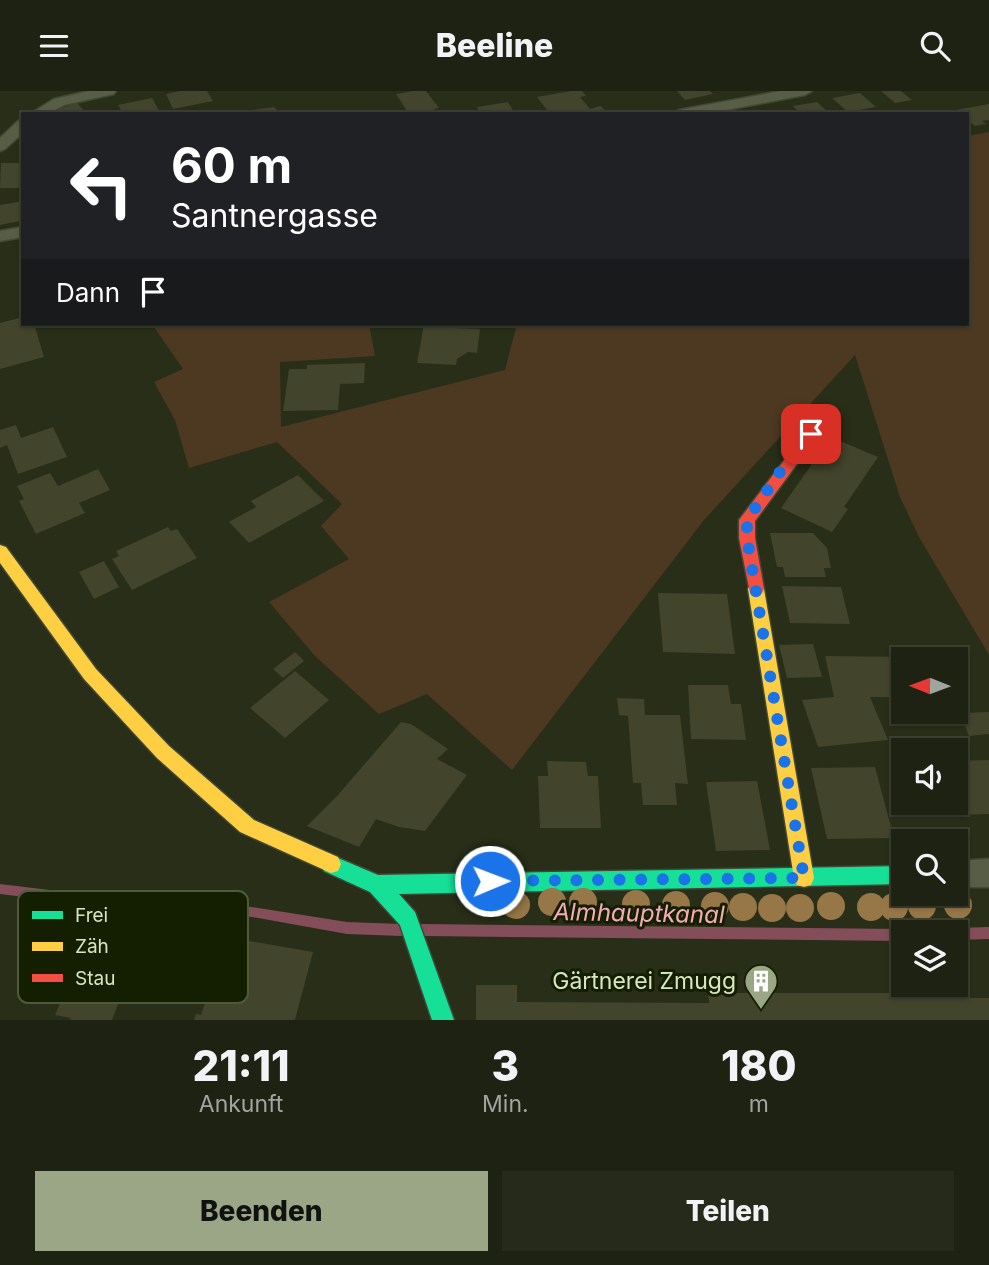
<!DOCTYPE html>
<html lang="de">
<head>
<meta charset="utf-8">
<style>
  body { margin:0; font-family:Inter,sans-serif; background:#262a1b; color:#f1f3f6; height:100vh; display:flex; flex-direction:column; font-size:26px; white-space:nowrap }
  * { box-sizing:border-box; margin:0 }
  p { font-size:23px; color:#a1a49f }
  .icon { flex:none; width:38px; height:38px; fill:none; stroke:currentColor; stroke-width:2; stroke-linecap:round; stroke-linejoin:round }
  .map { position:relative; height:929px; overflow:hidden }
  .sheet { display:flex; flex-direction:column; background:#1e2212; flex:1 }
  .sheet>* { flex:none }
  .banner { position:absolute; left:21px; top:21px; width:948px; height:214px; border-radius:0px; box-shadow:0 2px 5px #0004,0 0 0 2px #3c3f32; background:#202124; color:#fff; overflow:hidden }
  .needle { width:46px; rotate:271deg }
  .tools { position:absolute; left:891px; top:556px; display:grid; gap:14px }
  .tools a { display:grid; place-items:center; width:77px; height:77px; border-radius:0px; background:#1e2212; box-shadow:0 2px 5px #0004,0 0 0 2px #3c3f32; font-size:35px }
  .pin { position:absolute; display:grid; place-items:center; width:60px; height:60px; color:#fff; margin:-30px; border-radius:14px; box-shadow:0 4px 10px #0006 }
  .me { position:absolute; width:77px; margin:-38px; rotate:89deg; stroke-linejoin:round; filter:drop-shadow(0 0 5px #0008) }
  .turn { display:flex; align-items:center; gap:24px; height:147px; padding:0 35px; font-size:32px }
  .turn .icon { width:91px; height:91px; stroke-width:2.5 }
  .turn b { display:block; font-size:49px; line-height:60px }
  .then { display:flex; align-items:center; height:66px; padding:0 35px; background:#0003; gap:14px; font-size:26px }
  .eta { display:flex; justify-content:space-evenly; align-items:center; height:119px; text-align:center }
  .eta b { font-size:42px; font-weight:800; line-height:49px }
  .button { display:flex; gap:14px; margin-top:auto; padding:14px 35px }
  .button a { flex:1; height:80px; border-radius:0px; background:#9aa685; color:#111; font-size:28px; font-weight:800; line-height:80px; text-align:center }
  .button a+a { background:#262a1b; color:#f1f3f6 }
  header { display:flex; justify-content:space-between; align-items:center; height:91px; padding:0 35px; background:#1e2212; font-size:32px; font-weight:800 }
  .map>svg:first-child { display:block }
  .green { fill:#4d3922 }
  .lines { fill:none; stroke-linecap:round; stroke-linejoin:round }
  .stream { fill:#834d59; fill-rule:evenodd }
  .building { fill:#42442b }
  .street-casing { stroke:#414835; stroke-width:3 }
  .fast-casing { stroke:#414835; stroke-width:3 }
  .slow-casing { stroke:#414835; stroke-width:3 }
  .jam-casing { stroke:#414835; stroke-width:3 }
  .street { fill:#575e45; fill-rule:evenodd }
  .fast { fill:#16e098; fill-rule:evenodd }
  .slow { fill:#ffcf43; fill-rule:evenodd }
  .jam { fill:#f24e42; fill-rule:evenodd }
  .tree { fill:#977648 }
  .route { stroke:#1a73e8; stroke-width:12; stroke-dasharray:0 21.6 }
  .labels { text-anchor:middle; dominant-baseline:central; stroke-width:6; stroke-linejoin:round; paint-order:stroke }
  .near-poi-label { font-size:23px; fill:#d7e6bf; stroke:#141e00; text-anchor:end }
  .near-water-label { font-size:24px; font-style:italic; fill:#f5aabb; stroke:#141e00 }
  .key { fill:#141e00; stroke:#4e5a39; stroke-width:2 }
  .key-label { font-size:19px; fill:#d7e6bf }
</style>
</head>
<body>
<header><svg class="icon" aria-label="menu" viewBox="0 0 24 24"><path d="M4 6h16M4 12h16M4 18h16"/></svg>Beeline<svg class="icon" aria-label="search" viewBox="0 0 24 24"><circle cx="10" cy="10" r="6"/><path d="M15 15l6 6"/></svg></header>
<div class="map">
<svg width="989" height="929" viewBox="0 0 989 929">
  <rect width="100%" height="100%" fill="#282e18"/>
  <!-- green -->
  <path class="green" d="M989,41V564L919,446L900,406L855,264L704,429L512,679L427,603L379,623L315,565L269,511L349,468L321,435L342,413L277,351L189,377L175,329L154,291L183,278L152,233H369L375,265L280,271L281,336L505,279L517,233H968V45Z"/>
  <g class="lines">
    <!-- stream -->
    <path class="stream" d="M0,793L157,812L252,816L347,831L401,833L405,835L407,839L405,843L401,845L347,843L252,826L157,822L0,803Z
      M422,833L903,838L908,842H903V850L422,845L418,843L416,839L418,835Z
      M989,836V848L956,849V842H951L952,839L956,837Z"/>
  </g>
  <!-- building -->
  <path class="building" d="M179,0H207L213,10L173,18L166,3Z
    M413,0H426L439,17L434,18L437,23H409L396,3Z
    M571,0H582L586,5L580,6L590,18L601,15L608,23H550L537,6Z
    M677,0H710L713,3L685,9Z
    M881,0H901L912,9L895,12Z
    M860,2L876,16L848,21L832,7Z
    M152,7L161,23H123L118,14Z
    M508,11L515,23H481L477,16Z
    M817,11L830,23H801L793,15Z
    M77,12L87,23H53L51,20Z
    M989,13V29L982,30L986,33L975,35L968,29V23L956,19Z
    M274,16L281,23H238V21Z
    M1,72H23V88L18,97H0Z
    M23,110V137L20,130L0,134V114Z
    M23,226V233H34L44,266L0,278V232Z
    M424,233H455L454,237L480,238L477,262L468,261L457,268L456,274L417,272Z
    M365,272L364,292L340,293L338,319L283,320L289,278H307V274Z
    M16,334L21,347L53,336L67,366L18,383L7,354L0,357V339Z
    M831,346L878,366L844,416L848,418L832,441L781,417Z
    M98,378L110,399L79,412L85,422L36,443L19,410L24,408L17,395L50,382L58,395Z
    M298,384L324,410L249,452L229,431L256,416L251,410Z
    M168,436L171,440L177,438L197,467L132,499L112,468L119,465L116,460Z
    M770,442H813L827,457L831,477H824L826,486H785L783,476H777Z
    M104,470L119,496L94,508L79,481Z
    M782,495L841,496L850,533L790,532Z
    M658,502L727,503L735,563L663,561Z
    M813,553L822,586L787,587L779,554Z
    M295,561L304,570L283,587L273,578Z
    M825,565L913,566L914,569H903V606H870L888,649L818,656L802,609L834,606Z
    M295,580L329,609L285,647L250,617Z
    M688,594H728L731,613H741L746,649L691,648Z
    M617,607L644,608L645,624H680L688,693L675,692L677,714H643L641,692H633L628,625L619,624Z
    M989,621V643L969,645L960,622Z
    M401,631L411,633L448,658L437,668L467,684L425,740L399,736L376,728L359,756L307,735L337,705Z
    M989,669V723L932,725L927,712H956V670Z
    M547,670L586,671L588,685H598L601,737H540L538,685H548Z
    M875,676L894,747L827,748L811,677Z
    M757,690L770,759L716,760L706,691Z
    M78,835L144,846L112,929H70L71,927L55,924L66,899L52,896Z
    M226,846L313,861L295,929H194L196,923L201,924Z
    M476,894H517V911L709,912L708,902H893L894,907H989V929H476Z"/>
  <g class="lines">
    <defs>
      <path id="street" d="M89,0H116L114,3L64,14L48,23H30L54,8Z
        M781,0H812L805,4L705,23H672L679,19Z
        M23,29V42L5,58L0,60V47L18,30Z
        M23,136V146L0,150V140Z
        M989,768V796H956V770Z"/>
      <path id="fast" d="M331,764L378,784L903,775V793L399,803L415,821L454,929H432L400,834L370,801L324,780L321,773L324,766Z"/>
      <path id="slow" d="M0,454L6,456L96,578L169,655L254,729L338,766L341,773L338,780L331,782L240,741L157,667L84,588L0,472Z
        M756,492L762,494L764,498L814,787L811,794L804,796L797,794L794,787L748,498L750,494Z"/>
      <path id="jam" d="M825,320L832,325L830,328L755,430V447L764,498L762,502H750L739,447V429L820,322Z"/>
    </defs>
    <!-- street casing -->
    <use href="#street" class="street-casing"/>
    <!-- fast casing -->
    <use href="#fast" class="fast-casing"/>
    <!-- slow casing -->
    <use href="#slow" class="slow-casing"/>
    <!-- jam casing -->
    <use href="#jam" class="jam-casing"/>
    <!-- street -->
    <use href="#street" class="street"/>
    <!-- fast -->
    <use href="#fast" class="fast"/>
    <!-- slow -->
    <use href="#slow" class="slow"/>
    <!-- jam -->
    <use href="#jam" class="jam"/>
  </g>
  <!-- trees -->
  <g class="tree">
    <circle cx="552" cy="811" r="14"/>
    <circle cx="583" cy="811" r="14"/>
    <circle cx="636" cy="813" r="14"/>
    <circle cx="516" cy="814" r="14"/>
    <circle cx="676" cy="814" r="14"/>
    <circle cx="958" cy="814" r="14"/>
    <circle cx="715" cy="815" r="14"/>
    <circle cx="831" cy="815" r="14"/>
    <circle cx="922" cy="815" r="14"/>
    <circle cx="743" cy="816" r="14"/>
    <circle cx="871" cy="816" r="14"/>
    <circle cx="894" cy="816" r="14"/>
    <circle cx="772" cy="817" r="14"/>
    <circle cx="800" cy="817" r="14"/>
  </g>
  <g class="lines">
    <!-- route -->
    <path class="route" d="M490,790L804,787L747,447V429L782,378L811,343"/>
  </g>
  <!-- icons -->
  <defs>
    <symbol id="building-pin" viewBox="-11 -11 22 30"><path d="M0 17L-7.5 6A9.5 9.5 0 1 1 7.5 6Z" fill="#9aa685" stroke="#141e00"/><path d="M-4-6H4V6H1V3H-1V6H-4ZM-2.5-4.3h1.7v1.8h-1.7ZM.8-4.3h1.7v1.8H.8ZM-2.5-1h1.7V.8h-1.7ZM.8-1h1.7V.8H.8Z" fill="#fff"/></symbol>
  </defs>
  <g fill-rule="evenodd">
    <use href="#building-pin" x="742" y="871" width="38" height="52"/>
  </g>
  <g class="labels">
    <!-- near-poi labels -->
    <g class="near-poi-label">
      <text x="736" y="890">Gärtnerei Zmugg</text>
    </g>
    <!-- near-water labels -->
    <g class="near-water-label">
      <text transform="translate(639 822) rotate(1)">Almhauptkanal</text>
    </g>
  </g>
  <!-- legend -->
  <rect x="18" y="800" width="230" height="112" rx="10" class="key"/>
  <rect x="32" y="820" width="31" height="8" fill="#16e098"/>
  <rect x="32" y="851" width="31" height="9" fill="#ffcf43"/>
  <rect x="32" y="883" width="31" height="8" fill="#f24e42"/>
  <g class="key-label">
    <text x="75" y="831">Frei</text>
    <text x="75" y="862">Zäh</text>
    <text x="75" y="894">Stau</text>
  </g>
</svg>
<div class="tools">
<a><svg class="needle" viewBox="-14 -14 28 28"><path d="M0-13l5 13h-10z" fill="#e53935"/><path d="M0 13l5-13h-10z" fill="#a1a49f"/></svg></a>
<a><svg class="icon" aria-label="sound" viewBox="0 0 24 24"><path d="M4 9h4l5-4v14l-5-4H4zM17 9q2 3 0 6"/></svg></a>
<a><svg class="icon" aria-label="search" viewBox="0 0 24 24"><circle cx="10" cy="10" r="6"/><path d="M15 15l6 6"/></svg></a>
<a><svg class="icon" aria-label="layers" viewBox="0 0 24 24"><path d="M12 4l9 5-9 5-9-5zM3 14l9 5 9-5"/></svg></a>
</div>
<div class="pin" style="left:811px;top:343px;background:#d93025"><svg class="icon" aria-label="arrive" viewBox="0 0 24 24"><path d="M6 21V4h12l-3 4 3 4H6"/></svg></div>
<svg class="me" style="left:490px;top:790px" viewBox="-20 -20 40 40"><circle r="17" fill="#1a73e8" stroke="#fff" stroke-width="3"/><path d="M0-11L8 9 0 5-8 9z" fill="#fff"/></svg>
<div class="banner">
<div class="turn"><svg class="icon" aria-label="left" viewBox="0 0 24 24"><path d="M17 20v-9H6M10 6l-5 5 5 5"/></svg><div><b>60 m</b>Santnergasse</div></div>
<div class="then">Dann<svg class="icon" aria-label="arrive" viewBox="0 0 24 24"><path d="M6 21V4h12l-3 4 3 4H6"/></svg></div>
</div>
</div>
<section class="sheet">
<div class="eta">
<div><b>21:11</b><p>Ankunft</p></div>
<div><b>3</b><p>Min.</p></div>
<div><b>180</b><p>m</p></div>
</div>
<div class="button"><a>Beenden</a><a>Teilen</a></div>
</section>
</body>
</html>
